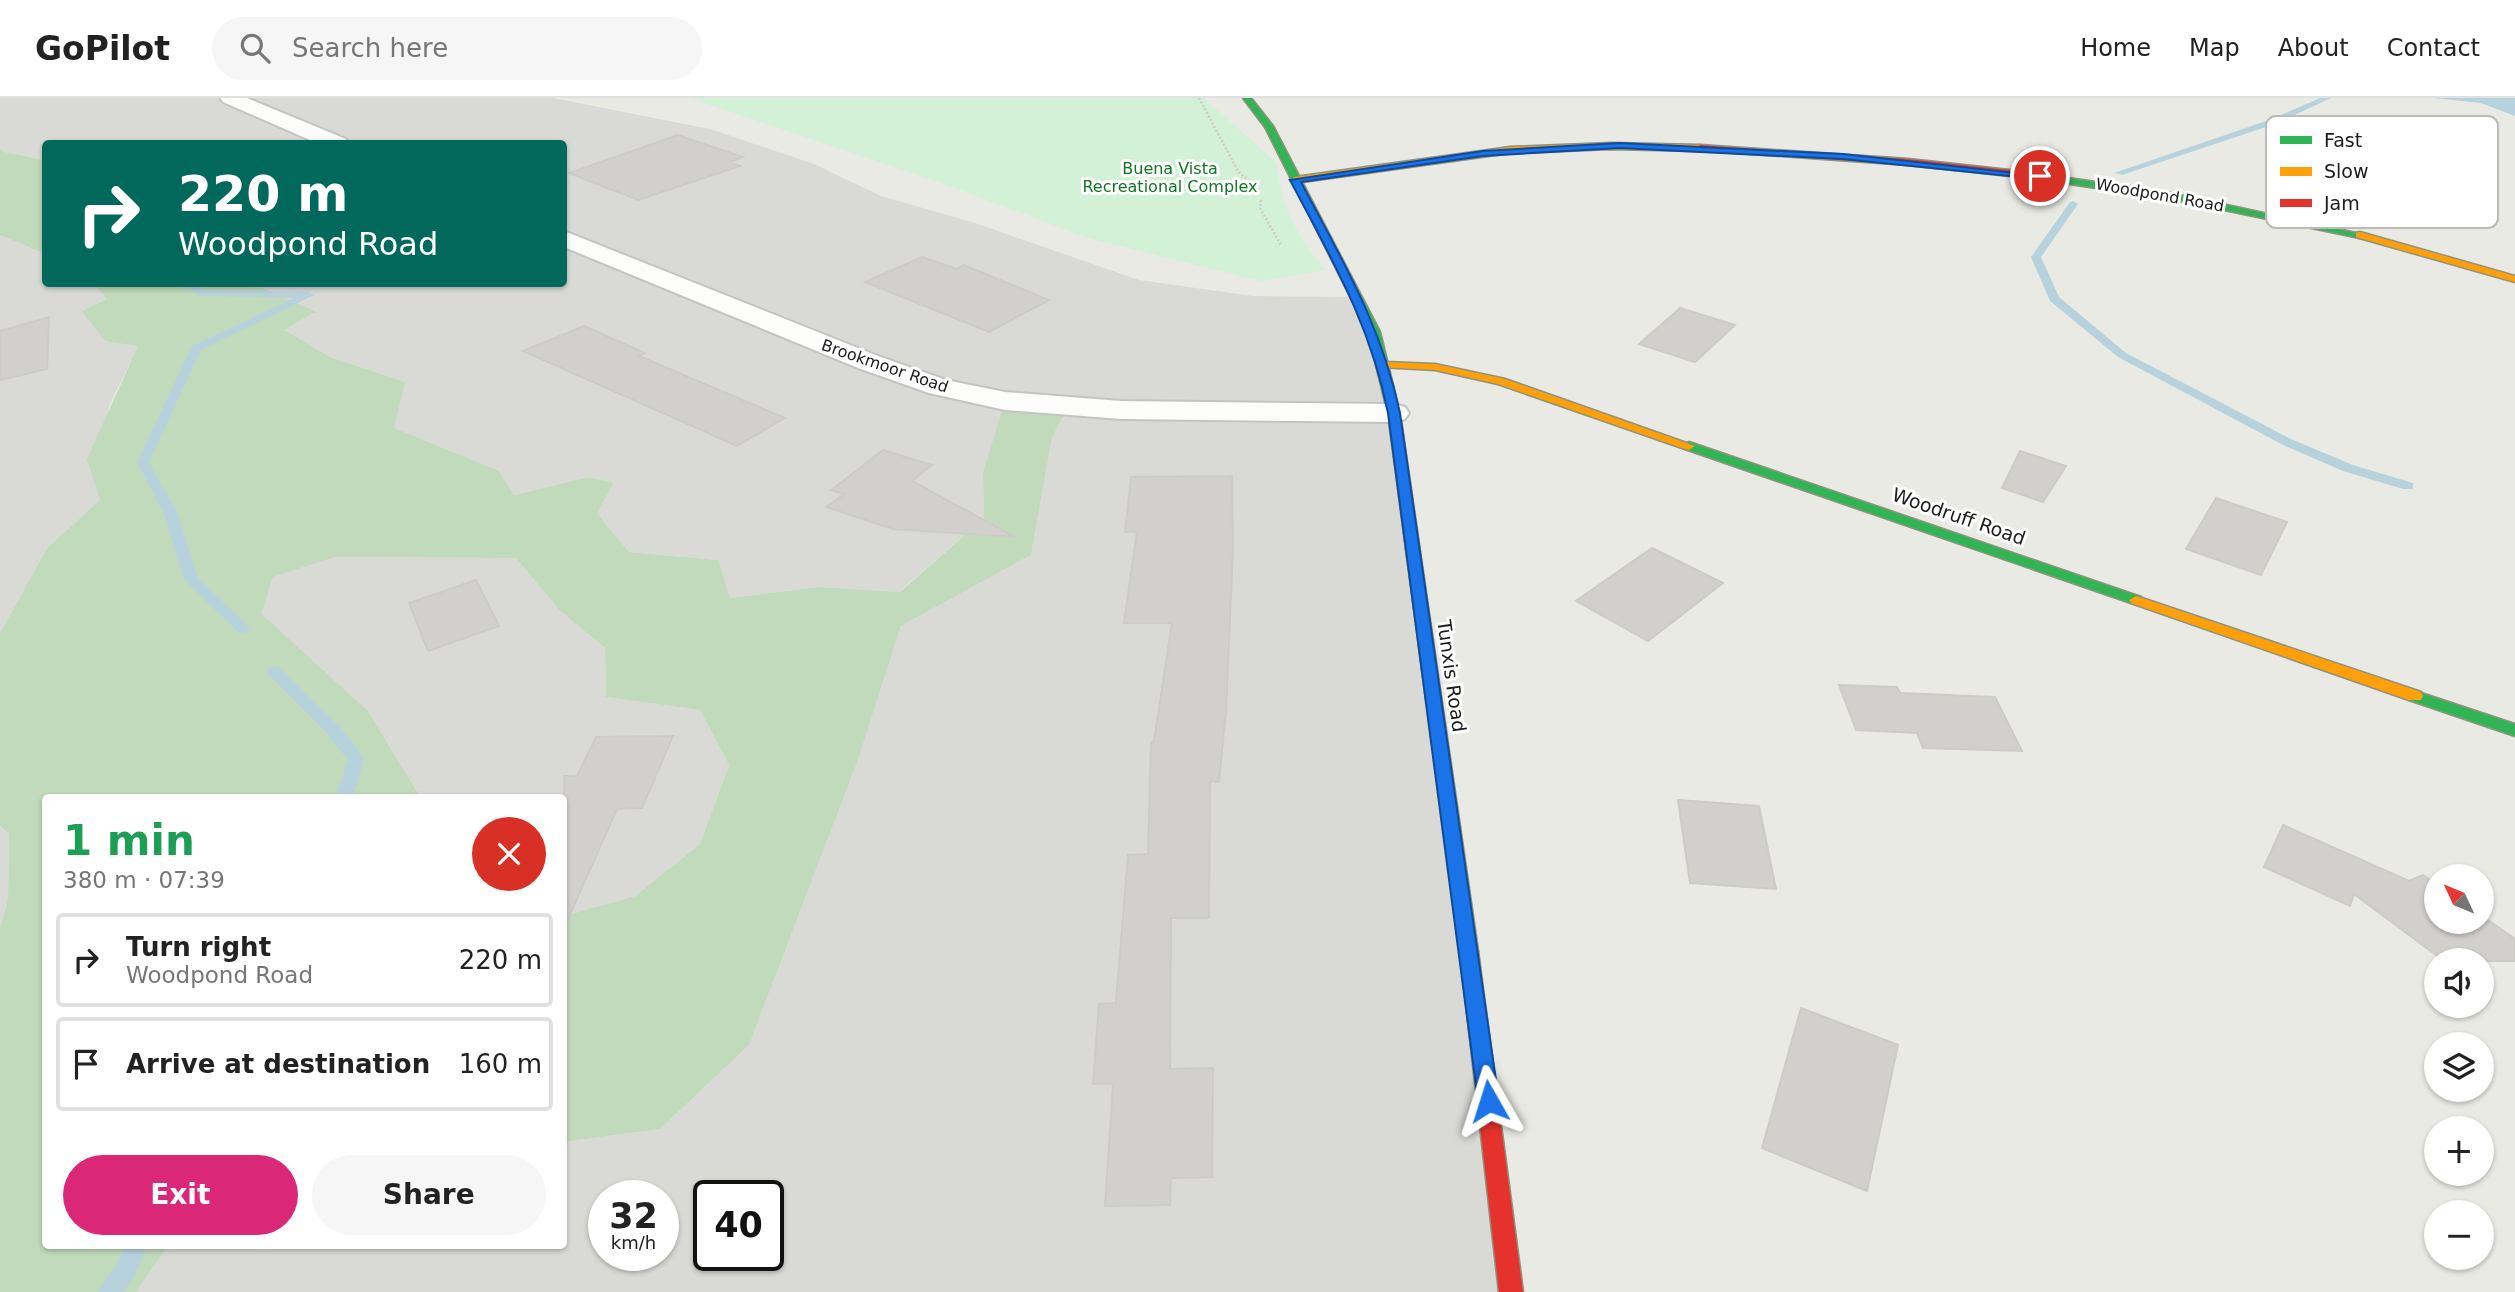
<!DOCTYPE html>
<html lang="en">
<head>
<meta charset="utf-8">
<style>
  body { margin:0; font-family:"DejaVu Sans",sans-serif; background:#f6f6f6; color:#222; height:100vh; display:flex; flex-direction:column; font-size:26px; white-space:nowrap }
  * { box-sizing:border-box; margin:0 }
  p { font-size:23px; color:#767676 }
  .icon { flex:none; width:38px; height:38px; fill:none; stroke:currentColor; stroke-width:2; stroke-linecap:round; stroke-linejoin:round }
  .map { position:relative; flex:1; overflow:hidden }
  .drawer { position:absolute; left:42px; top:696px; width:525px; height:455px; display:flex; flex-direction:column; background:#fff; border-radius:7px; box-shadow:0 2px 5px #0004 }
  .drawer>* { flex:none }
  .hud { position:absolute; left:42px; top:42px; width:525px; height:147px; border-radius:7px; box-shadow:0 2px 5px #0004; background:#00695c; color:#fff; overflow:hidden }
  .needle { width:46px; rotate:314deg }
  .fabs { position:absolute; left:2424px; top:766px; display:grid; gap:14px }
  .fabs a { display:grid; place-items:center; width:70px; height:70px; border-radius:50%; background:#fff; box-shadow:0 2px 5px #0004; font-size:35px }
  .speed { position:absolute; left:588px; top:1082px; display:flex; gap:14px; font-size:35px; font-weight:700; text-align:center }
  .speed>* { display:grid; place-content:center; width:91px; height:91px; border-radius:50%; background:#fff; box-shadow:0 2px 5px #0004; line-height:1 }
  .speed small { font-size:18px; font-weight:400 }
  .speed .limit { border:4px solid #111; border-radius:10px; background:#fff; color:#111 }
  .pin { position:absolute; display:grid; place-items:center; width:60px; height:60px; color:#fff; margin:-30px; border:4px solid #fff; border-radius:50%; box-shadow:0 2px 7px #0007 }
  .me { position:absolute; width:77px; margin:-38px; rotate:354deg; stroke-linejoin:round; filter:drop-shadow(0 0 5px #0008) }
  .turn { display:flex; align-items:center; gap:24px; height:147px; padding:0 21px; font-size:32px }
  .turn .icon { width:91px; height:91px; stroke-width:2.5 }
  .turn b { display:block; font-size:49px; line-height:60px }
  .round { display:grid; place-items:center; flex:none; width:74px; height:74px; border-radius:37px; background:#f6f6f6 }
  .summary { display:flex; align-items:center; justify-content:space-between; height:119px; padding:0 21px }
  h1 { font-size:42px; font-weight:700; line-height:52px; color:#1e9e55 }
  .action { display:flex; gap:14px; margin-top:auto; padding:14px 21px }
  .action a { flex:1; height:80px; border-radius:42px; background:#db2777; color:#fff; font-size:28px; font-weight:700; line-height:80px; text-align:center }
  .action a+a { background:#f6f6f6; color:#222 }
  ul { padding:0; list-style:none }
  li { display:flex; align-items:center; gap:21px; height:94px; margin:0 14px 10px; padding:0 7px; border:4px solid #e0e0e0; border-radius:7px }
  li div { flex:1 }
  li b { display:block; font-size:26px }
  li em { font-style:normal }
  header { display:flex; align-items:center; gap:42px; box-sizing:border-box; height:98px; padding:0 35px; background:#fff; border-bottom:2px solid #e0e0e0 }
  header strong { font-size:33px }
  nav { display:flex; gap:38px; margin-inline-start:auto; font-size:24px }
  .search { width:490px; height:63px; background:#f6f6f6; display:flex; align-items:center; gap:18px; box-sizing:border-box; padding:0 24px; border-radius:38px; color:#767676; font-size:26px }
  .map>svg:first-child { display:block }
  .residential { fill:#d9d9d6; fill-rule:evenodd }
  .forest { fill:#c1dabb }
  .park { fill:#d2f1d7 }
  .water { fill:#b8d2dd }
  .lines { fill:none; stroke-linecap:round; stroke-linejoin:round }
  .stream { fill:#b8d2dd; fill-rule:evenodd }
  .building { fill:#d1d0cc; stroke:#cdcbc6; stroke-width:2 }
  .street-casing { stroke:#c3c3c1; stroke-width:4 }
  .fast-casing { stroke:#8f947e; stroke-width:3 }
  .slow-casing { stroke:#8f947e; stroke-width:3 }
  .jam-casing { stroke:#8f947e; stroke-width:3 }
  .path { stroke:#d5c9c5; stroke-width:2.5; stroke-dasharray:2 2; stroke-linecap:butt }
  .street { fill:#fcfcfb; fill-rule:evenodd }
  .fast { fill:#30b455; fill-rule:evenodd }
  .slow { fill:#ff9f0a; fill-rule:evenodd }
  .jam { fill:#e5322d; fill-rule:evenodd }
  .route { fill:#1a73e8; stroke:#114b97; stroke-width:2 }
  .labels { text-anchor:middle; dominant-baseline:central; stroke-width:6; stroke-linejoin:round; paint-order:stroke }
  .far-park-label { font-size:16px; fill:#0e7625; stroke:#fff }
  .far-street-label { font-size:16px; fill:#1c1c1c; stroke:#fff }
  .street-label { font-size:19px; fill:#1c1c1c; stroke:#fff }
  .key { fill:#fff; stroke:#bbb; stroke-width:2 }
  .key-label { font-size:19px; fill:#1c1c1c }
</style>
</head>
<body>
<header>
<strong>GoPilot</strong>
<div class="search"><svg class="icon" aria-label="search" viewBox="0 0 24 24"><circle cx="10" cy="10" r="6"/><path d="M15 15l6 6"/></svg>Search here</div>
<nav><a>Home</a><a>Map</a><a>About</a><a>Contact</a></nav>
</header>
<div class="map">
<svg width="2515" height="1194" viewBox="0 0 2515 1194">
  <rect width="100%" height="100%" fill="#eaeae5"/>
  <!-- residential -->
  <path class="residential" d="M0,0H553L710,31L814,66L881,98L975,125L1139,182L1253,198L1357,199L1374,234L1514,1194H136L168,1148H564V1044L660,1031L749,947L858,662L901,528L1031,457L1052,340L1066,310L983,375L984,420L899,494L819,489L729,500L718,462L629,454L597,415L614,385L589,379L514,397L498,373L394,330L404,284L332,260L283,232L315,215L255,186H564V46H46L45,62L5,54L0,50ZM604,1097H663V1157H604ZM709,1097H768V1157H709Z
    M0,137L45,156L46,186H93L108,201L83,213L139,247L109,308L100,402L47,450L0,535Z
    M336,459L516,460L559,512L605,550L606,599L700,612L729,667L700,746L635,798L564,818V700H421L368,613L262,516L273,479Z
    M0,728L9,736L8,801L0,830Z"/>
  <!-- forest -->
  <path class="forest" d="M0,50L5,54L45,62V156L0,137Z
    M93,186H255L316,214L284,232L332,260L405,284L394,330L499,373L514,397L589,379L614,385L597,415L629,454L718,462L730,500L819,489L900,494L984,420L983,375L1005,303L1067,309L1052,340L1031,457L901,528L858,662L749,947L660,1031L564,1044V818L635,798L700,746L729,667L700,612L606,599L605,550L559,512L516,460L336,459L273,479L262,516L368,613L421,700H46V1148H168L136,1194H0V830L8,801L9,736L0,728V535L47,450L100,402L87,361L138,248L105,243L82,213L107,201Z"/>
  <!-- park -->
  <path class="park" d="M689,0H1204L1277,65C1280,106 1299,143 1326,172L1261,183L1088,140L936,83Z"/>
  <!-- water -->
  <path class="water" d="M2434,0H2515V18L2481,5Z"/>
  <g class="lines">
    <!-- stream -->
    <path class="stream" d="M2320,0H2331L2275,26L2122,77L2114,75L2269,22Z
      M2073,103L2078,106L2041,159L2059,199L2126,255L2291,341L2353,367L2413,385V391H2403L2343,373L2283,347L2118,259L2050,203L2031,159L2070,104Z
      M182,186H193L202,192L309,194L314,197L201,252L149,364L178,416L198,480L248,528L250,531L243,536L238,534L184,482L164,416L137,364L192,248L294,200L200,198Z
      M274,568L279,569L345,634L362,658L364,662L353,700H335L348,662L323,631L269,577L266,573Z
      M125,1148H147L134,1180L123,1194H97L118,1164Z"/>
  </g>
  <!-- building -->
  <path class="building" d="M678,37L743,59L730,64L740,68L638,102L569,75Z
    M922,159L957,171L964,167L1049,202L989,234L865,184Z
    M1680,210L1735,227L1695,264L1639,246Z
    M49,219L47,271L0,282V233Z
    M584,228L645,255L639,258L785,320L737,348L523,253Z
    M883,352L932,367L912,383L1015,439L893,431L826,409L844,396L831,392Z
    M2020,353L2066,368L2043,404L2002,390Z
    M1232,378L1233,450L1226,612L1219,684L1210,683L1209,820H1171L1170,971L1213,970L1212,1079L1171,1080L1170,1107L1105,1108L1113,986H1093L1099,906L1116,905L1128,757L1148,756L1151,644H1154L1172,525H1124L1137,434H1125L1131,379Z
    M2216,400L2287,424L2261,477L2186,451Z
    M1652,450L1723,485L1648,543L1576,503Z
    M476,482L499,528L428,553L409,505Z
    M1839,587L1897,589L1900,595L1995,599L2022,653L1923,650L1917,635L1856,632Z
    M673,638L642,710L617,711L564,830V678H577L596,639Z
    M1678,702L1759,708L1776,791L1690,785Z
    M2283,727L2409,783L2423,777L2436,786V824H2482V818L2515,841V863H2444L2354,796L2350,808L2264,769Z
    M1801,910L1898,947L1867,1093L1762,1050Z"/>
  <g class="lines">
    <defs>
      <path id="street" d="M220,0H247L346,41L348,46H319L223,4Z
        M564,133L878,258L946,282L1005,294L1121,303L1394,306L1405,309L1409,315L1405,321L1394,324L1121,321L1005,312L929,295L858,270L564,149Z"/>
      <path id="fast" d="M1243,0H1251L1273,28L1380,234L1400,316L1398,319L1394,320L1388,316L1368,234L1265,29Z
        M2019,73L2171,95L2365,137L2360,140L2171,101L2016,78V74Z
        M1689,344L2141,499L2143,502L2136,506L2131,505L1685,351L1683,348Z
        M2415,593L2515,626V638L2409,602L2407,598L2409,594Z"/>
      <path id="slow" d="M1611,45L1700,47L1704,50L1700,53L1611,51L1510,55L1295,85L1290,82L1295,79L1510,49Z
        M2360,134L2515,178V184L2356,139V135Z
        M1384,264L1435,266L1505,281L1695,348L1689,352L1685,351L1498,286L1435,272L1380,269L1378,267Z
        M1394,312L1400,316L1478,853L1476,858L1469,861L1462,858L1460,853L1388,316Z
        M2136,498L2421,594L2423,598L2421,602H2409L2131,505L2129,502Z"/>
      <path id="jam" d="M1700,47L1908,61L2019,73L2024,76L2019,79L1908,67L1697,52L1696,50Z
        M1469,845L1476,848L1478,853L1523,1194H1499L1460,853L1462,848Z"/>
    </defs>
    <!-- street casing -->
    <use href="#street" class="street-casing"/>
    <!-- fast casing -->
    <use href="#fast" class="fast-casing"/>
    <!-- slow casing -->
    <use href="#slow" class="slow-casing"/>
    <!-- jam casing -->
    <use href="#jam" class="jam-casing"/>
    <!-- path -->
    <path class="path" d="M1199,0L1238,73L1253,87
      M1261,102L1260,110L1281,147"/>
    <!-- street -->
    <use href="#street" class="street"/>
    <!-- fast -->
    <use href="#fast" class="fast"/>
    <!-- slow -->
    <use href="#slow" class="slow"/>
    <!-- jam -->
    <use href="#jam" class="jam"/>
  </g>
  <!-- route -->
  <path class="route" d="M1620,45L1843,56L2044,78L2040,81L1843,61L1620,50L1483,58L1301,84C1343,164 1381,226 1400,315L1499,1003L1496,1009L1489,1012L1481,1009L1478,1003L1388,315C1370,225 1332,162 1290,82L1483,53Z"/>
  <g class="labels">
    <!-- far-park labels -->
    <g class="far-park-label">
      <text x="1170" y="70">Buena Vista<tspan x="1170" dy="18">Recreational Complex</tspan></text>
    </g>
    <!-- far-street labels -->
    <g class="far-street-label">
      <text transform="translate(2160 97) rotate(10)">Woodpond Road</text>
      <text transform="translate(885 268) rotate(19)">Brookmoor Road</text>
    </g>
    <!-- street labels -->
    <g class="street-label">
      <text transform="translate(1959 418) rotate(19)">Woodruff Road</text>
      <text transform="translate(1452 578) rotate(82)">Tunxis Road</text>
    </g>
  </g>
  <!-- legend -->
  <rect x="2266" y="18" width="232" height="112" rx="10" class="key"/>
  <rect x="2280" y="38" width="32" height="8" fill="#30b455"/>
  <rect x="2280" y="69" width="32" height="9" fill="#ff9f0a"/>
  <rect x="2280" y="101" width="32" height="8" fill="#e5322d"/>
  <g class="key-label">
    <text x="2324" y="49">Fast</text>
    <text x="2324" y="80">Slow</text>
    <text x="2324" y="112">Jam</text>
  </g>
</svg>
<div class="fabs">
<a><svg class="needle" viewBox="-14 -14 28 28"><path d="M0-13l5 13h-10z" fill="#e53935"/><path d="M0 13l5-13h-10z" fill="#767676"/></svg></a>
<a><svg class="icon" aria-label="sound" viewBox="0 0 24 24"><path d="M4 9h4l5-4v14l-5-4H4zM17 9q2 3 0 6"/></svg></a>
<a><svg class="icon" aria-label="layers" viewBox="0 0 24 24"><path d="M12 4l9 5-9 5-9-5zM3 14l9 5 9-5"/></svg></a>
<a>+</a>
<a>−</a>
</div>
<div class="speed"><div>32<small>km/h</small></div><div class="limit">40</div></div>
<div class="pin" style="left:2040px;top:78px;background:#d93025"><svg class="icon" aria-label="arrive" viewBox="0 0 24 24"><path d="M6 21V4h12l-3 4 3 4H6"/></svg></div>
<svg class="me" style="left:1489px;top:1003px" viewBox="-20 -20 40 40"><path d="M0-17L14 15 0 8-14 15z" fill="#1a73e8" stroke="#fff" stroke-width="4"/></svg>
<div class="hud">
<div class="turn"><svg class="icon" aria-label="right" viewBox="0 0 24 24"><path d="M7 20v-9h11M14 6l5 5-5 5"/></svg><div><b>220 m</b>Woodpond Road</div></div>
</div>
<section class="drawer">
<div class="summary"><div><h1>1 min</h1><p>380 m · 07:39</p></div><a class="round" style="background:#d93025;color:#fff"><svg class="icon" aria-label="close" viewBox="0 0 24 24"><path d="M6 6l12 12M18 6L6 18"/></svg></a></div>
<ul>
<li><svg class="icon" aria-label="right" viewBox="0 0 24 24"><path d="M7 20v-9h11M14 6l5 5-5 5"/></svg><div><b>Turn right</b><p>Woodpond Road</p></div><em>220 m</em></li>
<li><svg class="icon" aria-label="arrive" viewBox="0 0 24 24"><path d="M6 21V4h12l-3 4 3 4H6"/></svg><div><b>Arrive at destination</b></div><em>160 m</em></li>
</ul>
<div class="action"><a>Exit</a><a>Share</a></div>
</section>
</div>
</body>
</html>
